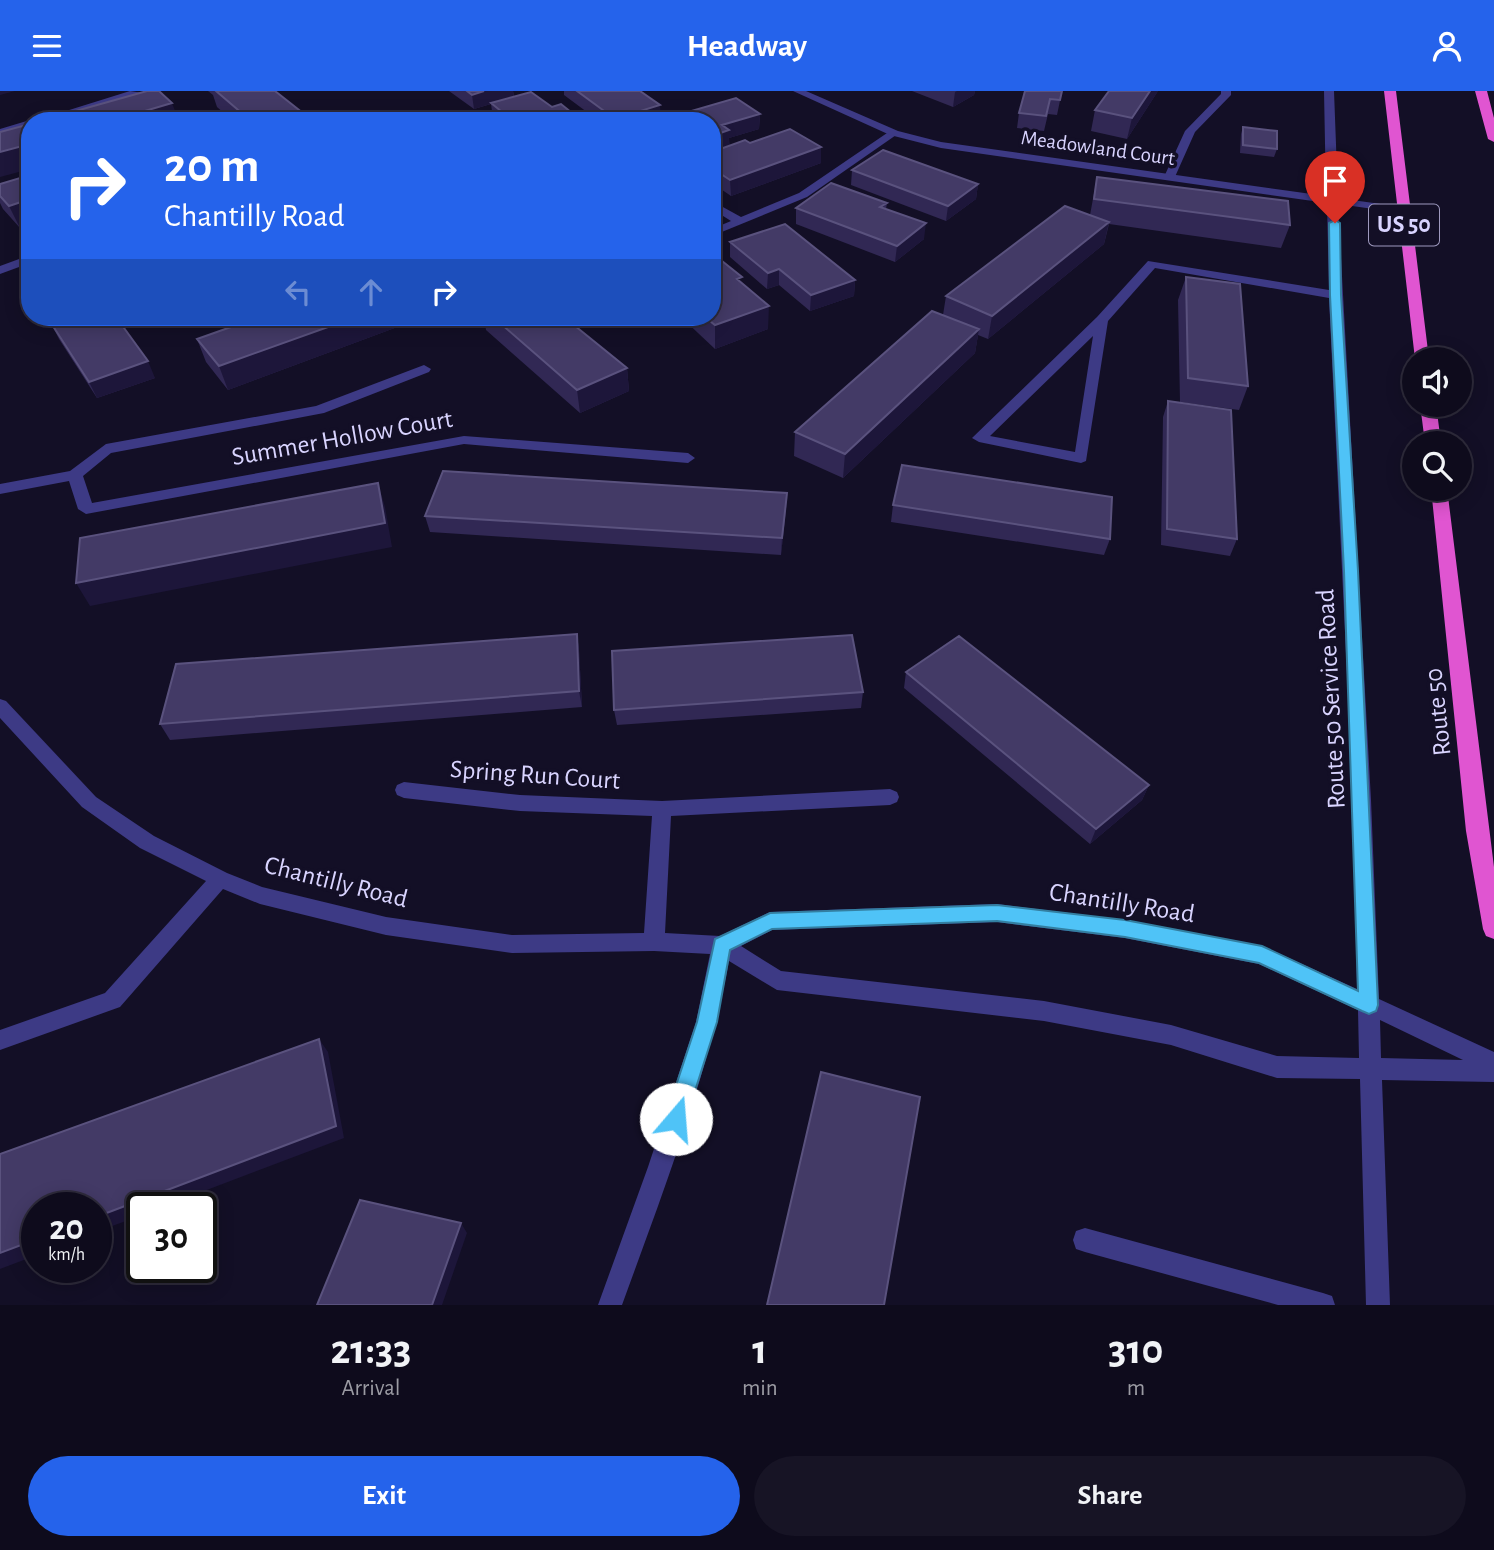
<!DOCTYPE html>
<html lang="en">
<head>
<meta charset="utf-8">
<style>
  body { margin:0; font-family:"Alegreya Sans",sans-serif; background:#171425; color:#f1f3f6; height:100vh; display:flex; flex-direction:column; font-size:26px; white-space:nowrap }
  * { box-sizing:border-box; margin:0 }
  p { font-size:23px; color:#9b9ba3 }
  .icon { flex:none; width:38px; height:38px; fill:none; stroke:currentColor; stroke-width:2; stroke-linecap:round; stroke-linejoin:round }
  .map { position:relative; height:1214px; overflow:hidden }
  .sheet { display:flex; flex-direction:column; background:#0e0b1c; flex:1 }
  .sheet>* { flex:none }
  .top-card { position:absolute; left:21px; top:21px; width:700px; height:214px; border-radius:28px; box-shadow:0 4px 18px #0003,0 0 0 2px #2e2b3b; background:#2563eb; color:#fff; overflow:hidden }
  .controls { position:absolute; left:1402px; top:256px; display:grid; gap:14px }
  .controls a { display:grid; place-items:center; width:70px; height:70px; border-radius:50%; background:#0e0b1c; box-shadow:0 4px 18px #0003,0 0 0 2px #2e2b3b; font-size:35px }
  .speed { position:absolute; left:21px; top:1101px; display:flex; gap:14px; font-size:35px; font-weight:700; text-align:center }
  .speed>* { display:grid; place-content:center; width:91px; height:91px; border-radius:50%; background:#0e0b1c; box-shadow:0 4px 18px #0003,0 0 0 2px #2e2b3b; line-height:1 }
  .speed small { font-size:18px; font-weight:400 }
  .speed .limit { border:4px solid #111; border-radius:10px; background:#fff; color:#111 }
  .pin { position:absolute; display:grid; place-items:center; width:60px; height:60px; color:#fff; margin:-72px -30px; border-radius:50% 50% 50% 0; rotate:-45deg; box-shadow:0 0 7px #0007 }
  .pin .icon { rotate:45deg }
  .me { position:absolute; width:77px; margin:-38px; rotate:18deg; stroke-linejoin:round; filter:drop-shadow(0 0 5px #0008) }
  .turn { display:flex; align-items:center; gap:24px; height:147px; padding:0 28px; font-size:32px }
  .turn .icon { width:91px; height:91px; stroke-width:2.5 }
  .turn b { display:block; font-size:49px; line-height:60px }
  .lanes { display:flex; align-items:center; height:66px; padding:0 28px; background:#0003; justify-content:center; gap:35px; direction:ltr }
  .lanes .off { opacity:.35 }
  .eta { display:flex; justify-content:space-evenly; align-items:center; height:119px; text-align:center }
  .eta b { font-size:42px; font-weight:700; line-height:49px }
  .action { display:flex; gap:14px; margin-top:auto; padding:14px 28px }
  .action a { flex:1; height:80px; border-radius:42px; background:#2563eb; color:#fff; font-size:28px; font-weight:700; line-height:80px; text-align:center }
  .action a+a { background:#171425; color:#f1f3f6 }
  header { display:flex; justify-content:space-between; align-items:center; height:91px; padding:0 28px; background:#2563eb; color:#fff; font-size:32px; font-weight:700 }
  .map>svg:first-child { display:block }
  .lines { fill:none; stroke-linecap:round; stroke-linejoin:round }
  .service { fill:#3d3a85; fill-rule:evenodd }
  .minor { fill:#3d3a85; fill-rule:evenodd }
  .trunk { fill:#e055d1; fill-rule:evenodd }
  .wall { fill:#312854 }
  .shaded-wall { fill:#1d163a }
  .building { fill:#433a66; stroke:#5a527e; stroke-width:2 }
  .route { fill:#4fc3f7; stroke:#337fa1; stroke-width:2 }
  .labels { text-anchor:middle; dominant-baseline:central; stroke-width:7; stroke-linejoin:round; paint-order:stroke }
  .far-street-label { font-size:21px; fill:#d9d4ff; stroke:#130f26 }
  .shield { fill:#130f26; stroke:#9e99be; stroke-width:2 }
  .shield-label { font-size:24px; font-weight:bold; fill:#d9d4ff }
  .street-label { font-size:26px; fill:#d9d4ff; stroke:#130f26 }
</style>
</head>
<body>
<header><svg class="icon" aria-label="menu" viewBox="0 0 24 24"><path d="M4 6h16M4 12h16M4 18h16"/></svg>Headway<svg class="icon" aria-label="person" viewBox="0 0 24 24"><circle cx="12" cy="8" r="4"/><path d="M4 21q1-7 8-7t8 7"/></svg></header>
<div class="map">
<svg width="1494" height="1214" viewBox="0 0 1494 1214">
  <rect width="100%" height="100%" fill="#130f26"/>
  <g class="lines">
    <!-- service -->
    <path class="service" d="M1221,0H1231V4L1195,41L1174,88H1166L1164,86L1185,40L1221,3Z
      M890,40L899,42L807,106L712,145V138L731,130L712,118V110L741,126L799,102Z
      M1085,1137L1323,1202L1332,1205L1335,1214H1278L1085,1161L1076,1158L1073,1149L1076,1140Z"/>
    <!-- minor -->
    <path class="minor" d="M130,0L143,2L51,30H34Z
      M793,0H806L898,40L941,51L1326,105L1324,0H1334L1338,107L1402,116L1408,119L1402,122L1338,113L1371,709L1379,908L1494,961V991L1382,989L1390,1214H1366L1360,988L1277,987L1171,954L1044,930L777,899L729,870C707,988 663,1101 622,1214H598L648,1076L696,931L710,863L654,860L512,862L386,844L260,813L223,798L120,916L0,959V939L105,902L206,790L140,757L82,716L0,627V608L6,610L96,706L154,745L227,782L262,796L386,826L512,844L644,842L652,725L520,720L404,707L397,704L395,699L397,694L404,691L520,704L662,710L890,698L897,701L899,706L897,711L890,714L671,725L665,842L720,845L770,821L997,813L1125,829L1262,855L1357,898L1353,709L1329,207L1155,177L1108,230L1086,370L1081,372L979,351L972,347L1097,226L1148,170L1329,199L1327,112L941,57L890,44ZM1093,245L1075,361L990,345ZM997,831L1125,847L1259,873L1358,919L1359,967L1277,965L1171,934L1044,910L781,880L741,855L772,839ZM1380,929L1463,969L1381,967Z
      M30,29L34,30H30V35L0,44V38Z
      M30,164V172L0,183V175Z
      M424,274L431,278L429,281L324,322L111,362L83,385L92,412L464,345L688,362L695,367L688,372L464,353L86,423L78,418L69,390L0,403V393L70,380L106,353L316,315Z"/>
    <!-- trunk -->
    <path class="trunk" d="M1384,0H1396L1429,268H1415Z
      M1475,0H1487L1494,27V51L1488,48Z
      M1420,313H1436L1441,352H1425Z
      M1431,397H1447L1494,776V848L1486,845L1483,838L1466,740Z"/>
  </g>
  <!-- wall -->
  <path class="wall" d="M208,0H275L313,30H233L217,16L213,4Z
    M449,0H513L514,5L552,16L582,30H497L493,27L491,13L474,18Z
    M564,0H640L661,28L760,23L759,38L729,47L712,30H599L564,4Z
    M912,0H975L974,4L953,16Z
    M1062,0L1057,24L1048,23L1044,40L1017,37L1019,22Z
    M1158,0L1127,48L1091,40L1095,19Z
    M1243,36L1277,58L1274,66L1240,62L1241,43Z
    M750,52L821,72L731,105L712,92V61Z
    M852,79L978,93L976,108L946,130L851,94Z
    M30,84V134L20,137L3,118L0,112V93Z
    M1097,86L1290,134L1281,157L1109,133L1104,153L988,248L978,244L975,262L843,387L794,365L795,341L943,224L946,205L1090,124Z
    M887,112L886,118L924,148L895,171L796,133V117Z
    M730,151L855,189L854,205L810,220L779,194L767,198L730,166Z
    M1186,186L1248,295L1239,319L1180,311L1178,209Z
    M742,192L768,238L715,258L681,226H712Z
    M164,226H201L172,236Z
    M259,226H398L400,235L228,299L206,271L197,248Z
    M484,226H564L627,277L629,300L580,322L486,239Z
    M51,232L155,287L97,307L59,248Z
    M1168,310L1237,448L1230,465L1161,454L1163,326Z
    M787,402L786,418L781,464L430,441L425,425Z
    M893,414L1110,448L1104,464L891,431Z
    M577,543L579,559L582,616L170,649L160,633Z
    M906,581L1149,694L1142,709L1090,753L904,597Z
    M863,601L861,617L617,634L614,619Z"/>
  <!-- shaded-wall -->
  <path class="shaded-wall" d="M0,0H15L0,4Z
    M484,0H513L514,6L474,18L472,4Z
    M957,0H975L974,4L953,16L955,1Z
    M1150,0H1158L1127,48L1132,27Z
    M172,12L179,30H111Z
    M660,14L661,29L615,30V28Z
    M760,23L759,38L729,47L730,54L712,60V45L722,34Z
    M30,53V78L0,86V61Z
    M821,56V72L731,105L730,89Z
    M978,93L976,108L946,130L948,115Z
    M30,108V134L20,137L9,115Z
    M1109,131L1104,153L988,248L992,225Z
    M926,132L924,148L895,171L897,155Z
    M779,178V194L767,198L768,182Z
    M855,189L854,205L810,220L811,204Z
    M769,215L768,238L715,258V234Z
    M168,226H201L172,236Z
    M356,226H398L400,235L228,299L219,275Z
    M979,238L975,262L843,387L845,363Z
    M148,270L155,287L97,307L89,291Z
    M627,277L629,300L580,322L577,299Z
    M378,392L385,416L392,456L90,515L76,492Z
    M787,402L786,418L781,464L782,447Z
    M577,543L579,559L582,616L579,600Z
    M1149,694L1142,709L1090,753L1096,738Z
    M319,948L328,961L344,1047L162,1116H142V1124L96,1141V1126Z
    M461,1132L467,1142L442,1214H432Z
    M37,1148V1164L0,1178V1162Z"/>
  <!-- building -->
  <path class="building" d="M147,0H159L172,12L111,30H40Z
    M216,0H275L313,30H251Z
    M467,0H484L472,4Z
    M577,0H640L660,14L615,28Z
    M1025,0H1062L1060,9L1050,8L1046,25L1019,22Z
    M1109,0H1150L1132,27L1095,19Z
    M531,1L552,16L561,13L582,30H513L491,12Z
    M736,7L760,23L722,34L729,39L712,45V30H657Z
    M30,33V53L0,61V41Z
    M1243,36L1277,40V58L1243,54Z
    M790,38L821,56L730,89L712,77V61L745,49L750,52Z
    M883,59L978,93L948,115L852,79Z
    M30,84V108L9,115L0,105V93Z
    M1097,86L1288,110L1290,134L1094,108Z
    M831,92L887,112L880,116L926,132L897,155L796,117Z
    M1065,115L1109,131L992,225L946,205Z
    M785,133L855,189L811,204L779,178L768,182L730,151Z
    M712,162L742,186L737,188L769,215L715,234L705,226H712Z
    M1186,186L1240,193L1248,295L1188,287Z
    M932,220L979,238L845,363L795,341Z
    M70,226H116L148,270L89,291L51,232Z
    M259,226H356L219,275L197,248Z
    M493,226H564L627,277L577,299Z
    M1168,310L1231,319L1237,448L1167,438Z
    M902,374L1112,406L1110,448L893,414Z
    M443,380L787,402L782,447L425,425Z
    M378,392L385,432L76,492L80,447Z
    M577,543L579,600L160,633L176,573Z
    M852,544L863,601L614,619L612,560Z
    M959,545L1149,694L1096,738L906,581Z
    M319,948L336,1035L96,1126V1116H37V1148L0,1162V1063Z
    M821,981L920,1006L884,1214H767Z
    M360,1109L461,1132L432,1214H317Z"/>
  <!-- route -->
  <path class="route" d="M1335,129L1340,132L1341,204L1358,480L1378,914L1376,920L1369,923L1362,920L1259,872L1125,846L997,830L772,838L730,859L717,931L686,1028L683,1035L676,1038L668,1035L665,1028L697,931L715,848L770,822L997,814L1125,829L1262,855L1358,900L1344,480L1330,204L1329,132Z"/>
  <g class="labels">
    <!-- far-street labels -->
    <g class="far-street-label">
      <text transform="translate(1098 57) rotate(8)">Meadowland Court</text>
    </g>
    <!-- shield labels -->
    <rect class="shield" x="1369" y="113.5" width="70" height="41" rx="5"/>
    <g class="shield-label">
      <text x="1404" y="134">US 50</text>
    </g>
    <!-- street labels -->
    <g class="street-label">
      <text transform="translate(342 347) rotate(-10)">Summer Hollow Court</text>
      <text transform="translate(1331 608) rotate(-93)">Route 50 Service Road</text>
      <text transform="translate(1438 621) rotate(-96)">Route 50</text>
      <text transform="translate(535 684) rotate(4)">Spring Run Court</text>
      <text transform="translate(336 791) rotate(14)">Chantilly Road</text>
      <text transform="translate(1122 812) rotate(9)">Chantilly Road</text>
    </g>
  </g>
</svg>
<div class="controls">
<a><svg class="icon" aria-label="sound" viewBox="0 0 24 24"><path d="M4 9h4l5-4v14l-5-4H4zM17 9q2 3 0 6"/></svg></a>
<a><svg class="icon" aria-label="search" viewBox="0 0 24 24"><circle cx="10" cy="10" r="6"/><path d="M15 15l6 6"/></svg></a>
</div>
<div class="speed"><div>20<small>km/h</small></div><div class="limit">30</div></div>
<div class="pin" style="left:1335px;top:132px;background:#d93025"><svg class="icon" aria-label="arrive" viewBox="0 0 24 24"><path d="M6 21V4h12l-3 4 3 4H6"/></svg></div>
<svg class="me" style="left:676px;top:1028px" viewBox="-20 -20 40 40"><circle r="19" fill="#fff"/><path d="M0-13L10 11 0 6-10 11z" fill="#4fc3f7"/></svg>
<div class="top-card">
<div class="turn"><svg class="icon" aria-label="right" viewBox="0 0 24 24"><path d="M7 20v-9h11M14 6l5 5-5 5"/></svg><div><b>20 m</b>Chantilly Road</div></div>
<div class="lanes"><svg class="icon off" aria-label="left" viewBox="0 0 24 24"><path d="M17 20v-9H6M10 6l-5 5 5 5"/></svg><svg class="icon off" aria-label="ahead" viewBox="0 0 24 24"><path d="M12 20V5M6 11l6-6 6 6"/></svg><svg class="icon" aria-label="right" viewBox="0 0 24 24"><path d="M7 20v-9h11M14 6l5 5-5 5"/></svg></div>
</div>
</div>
<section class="sheet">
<div class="eta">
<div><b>21:33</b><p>Arrival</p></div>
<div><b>1</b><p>min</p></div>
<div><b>310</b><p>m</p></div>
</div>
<div class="action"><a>Exit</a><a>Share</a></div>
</section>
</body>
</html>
